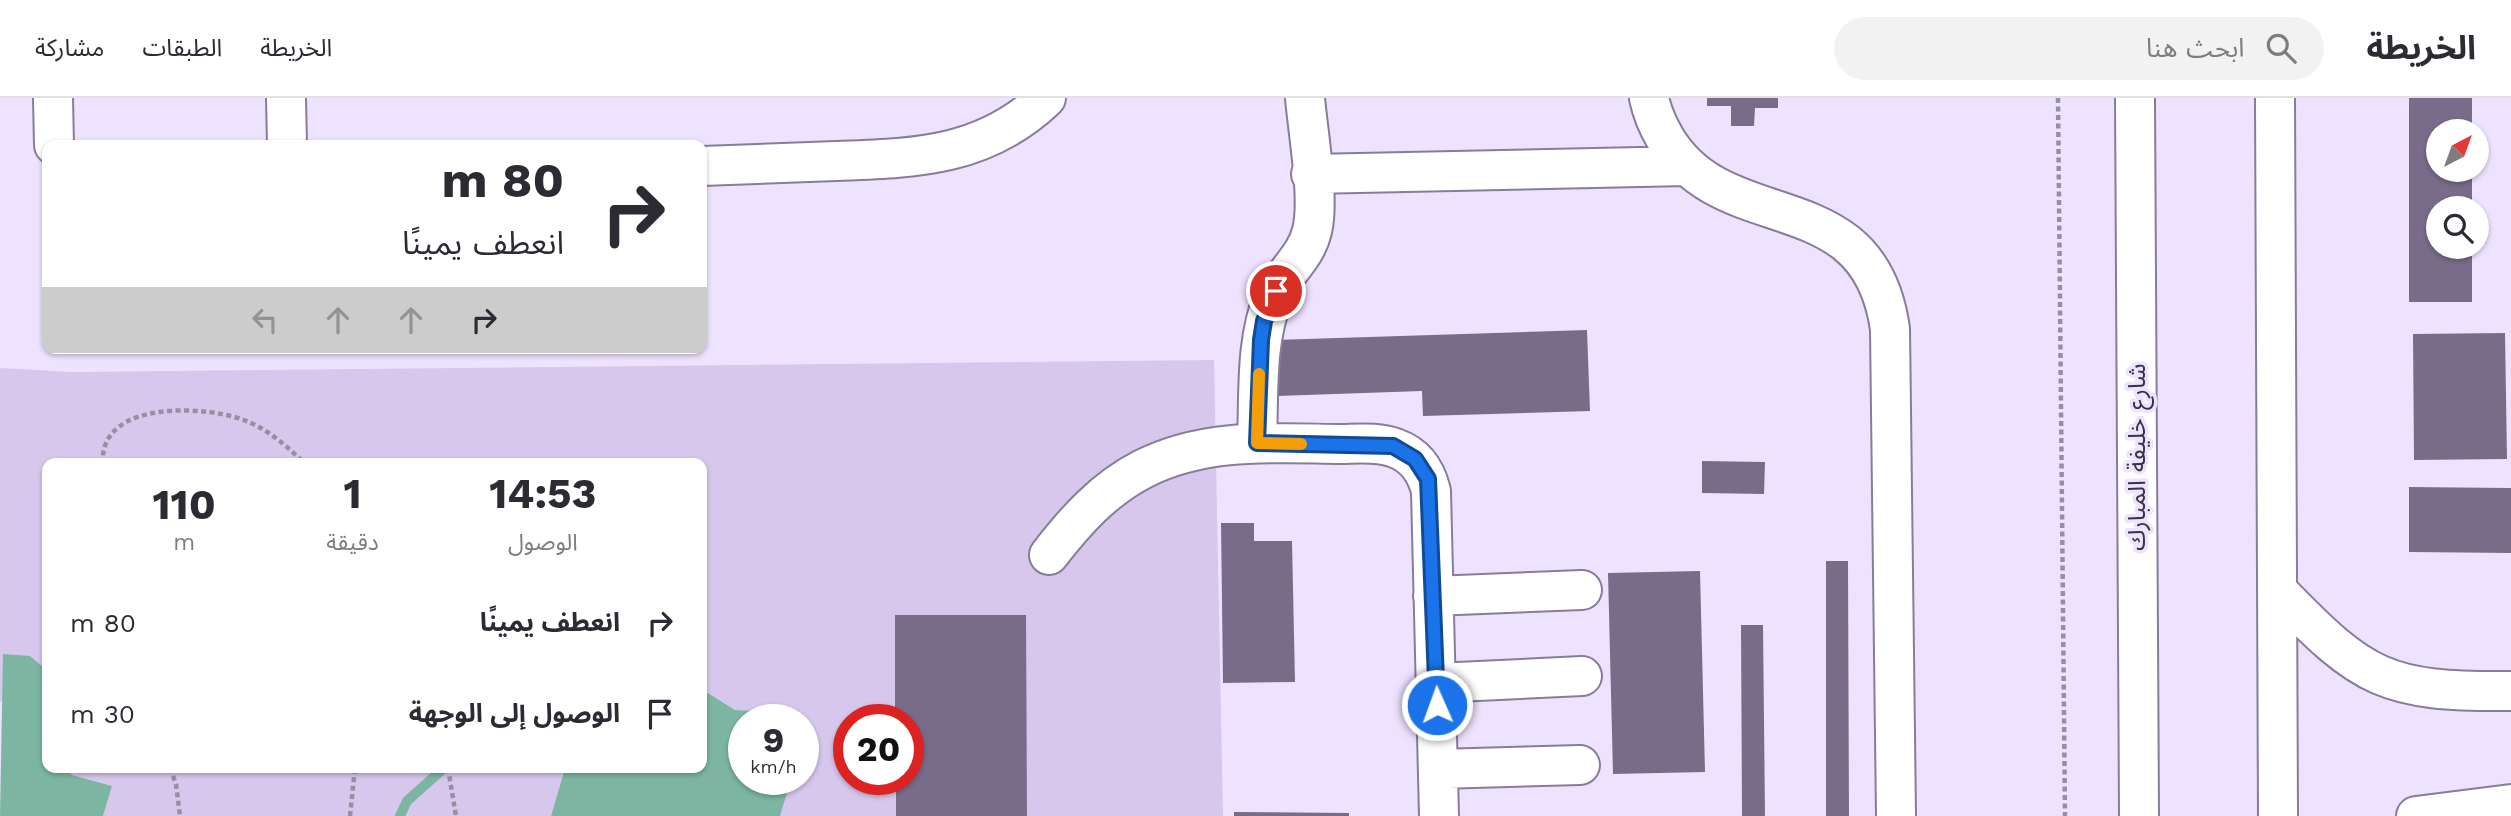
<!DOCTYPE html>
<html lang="ar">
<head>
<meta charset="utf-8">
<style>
  body { margin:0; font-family:"Work Sans","Noto Sans Arabic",sans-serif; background:#f2f2f3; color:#2b2b33; direction:rtl; height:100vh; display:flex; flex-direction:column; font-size:26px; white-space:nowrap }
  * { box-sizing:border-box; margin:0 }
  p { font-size:23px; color:#7c7c81 }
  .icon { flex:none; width:38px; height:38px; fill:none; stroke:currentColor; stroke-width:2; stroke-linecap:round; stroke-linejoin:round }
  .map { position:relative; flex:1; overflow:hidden; direction:ltr }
  .panel { position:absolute; left:42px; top:360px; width:665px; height:315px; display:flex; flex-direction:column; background:#fff; border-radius:14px; box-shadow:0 2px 5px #0004; direction:rtl }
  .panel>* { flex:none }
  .banner { position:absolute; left:42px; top:42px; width:665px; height:214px; border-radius:14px; box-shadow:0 2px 5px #0004; direction:rtl; background:#fff; color:#2b2b33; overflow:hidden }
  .needle { width:46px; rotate:41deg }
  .buttons { position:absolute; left:2426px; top:21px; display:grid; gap:14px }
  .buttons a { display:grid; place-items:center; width:63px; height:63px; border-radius:50%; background:#fff; box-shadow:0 2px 5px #0004; font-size:35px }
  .speed { position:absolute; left:728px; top:606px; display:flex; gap:14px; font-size:35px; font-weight:700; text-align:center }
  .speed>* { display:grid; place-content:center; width:91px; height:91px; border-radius:50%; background:#fff; box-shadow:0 2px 5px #0004; line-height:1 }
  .speed small { font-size:18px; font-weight:400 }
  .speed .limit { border:10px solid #d22; background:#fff; color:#111 }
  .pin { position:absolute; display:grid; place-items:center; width:60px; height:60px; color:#fff; margin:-30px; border:4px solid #fff; border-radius:50%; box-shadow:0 2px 7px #0007 }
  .me { position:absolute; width:77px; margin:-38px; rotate:358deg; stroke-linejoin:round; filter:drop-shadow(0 0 5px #0008) }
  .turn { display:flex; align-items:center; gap:24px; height:147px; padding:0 28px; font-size:32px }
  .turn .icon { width:91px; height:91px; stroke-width:2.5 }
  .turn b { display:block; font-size:49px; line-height:60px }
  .lanes { display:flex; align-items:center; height:66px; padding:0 28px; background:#0003; justify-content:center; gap:35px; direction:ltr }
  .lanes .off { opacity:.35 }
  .eta { display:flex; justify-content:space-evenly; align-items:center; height:119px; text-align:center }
  .eta b { font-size:42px; font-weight:700; line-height:49px }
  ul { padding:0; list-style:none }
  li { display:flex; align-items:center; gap:21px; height:91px; padding:0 28px }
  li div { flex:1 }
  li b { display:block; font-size:26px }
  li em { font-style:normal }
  header { display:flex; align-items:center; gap:42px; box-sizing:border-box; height:98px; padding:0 35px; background:#fff; border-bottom:2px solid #e1e1e2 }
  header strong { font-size:33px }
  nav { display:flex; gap:38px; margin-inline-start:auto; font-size:24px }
  .search { width:490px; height:63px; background:#f2f2f3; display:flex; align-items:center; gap:18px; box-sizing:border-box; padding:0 24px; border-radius:38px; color:#7c7c81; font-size:26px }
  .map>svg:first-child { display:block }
  .green { fill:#d7c7ed; fill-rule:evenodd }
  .water { fill:#7cb6a2 }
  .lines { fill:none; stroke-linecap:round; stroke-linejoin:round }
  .stream { stroke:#7cb6a2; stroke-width:10 }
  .building { fill:#796c8a }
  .minor-casing { stroke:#887c9a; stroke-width:42 }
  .major-casing { stroke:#887c9a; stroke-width:42 }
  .path { stroke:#968ea2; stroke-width:4.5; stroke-dasharray:5 3.5; stroke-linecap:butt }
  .minor { stroke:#fff; stroke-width:38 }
  .major { stroke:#fff; stroke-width:38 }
  .route-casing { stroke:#114b97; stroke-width:18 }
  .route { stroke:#1a73e8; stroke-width:12 }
  .slow { stroke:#f59e0b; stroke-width:12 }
  .labels { text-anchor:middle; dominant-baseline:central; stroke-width:7; stroke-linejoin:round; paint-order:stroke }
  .street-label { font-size:24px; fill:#383340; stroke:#eee3ff }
</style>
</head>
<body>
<header>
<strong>الخريطة</strong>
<div class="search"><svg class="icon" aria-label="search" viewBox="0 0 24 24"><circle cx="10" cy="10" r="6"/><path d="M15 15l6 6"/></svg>ابحث هنا</div>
<nav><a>الخريطة</a><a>الطبقات</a><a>مشاركة</a></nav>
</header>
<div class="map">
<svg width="2511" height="718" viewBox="0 0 2511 718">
  <rect width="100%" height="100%" fill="#eee3ff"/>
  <!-- green -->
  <path class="green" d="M1214,262L1223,718H780L787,695L782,681H803V621H763L760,613L735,612L708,595L702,596V366H47V572L30,558L0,605V270L72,274ZM849,621H908V681H849Z
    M66,670H565L551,718H103L112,688L72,677Z"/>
  <!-- water -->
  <path class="water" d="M3,556L30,558L47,572V670H66L72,677L112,688L103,718H0Z
    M708,595L735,612L760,613L763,621H744V681H782L787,695L780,718H551L565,670H702V596Z"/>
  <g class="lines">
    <!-- stream -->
    <path class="stream" d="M400,718L407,703L444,670"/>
  </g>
  <!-- building -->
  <path class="building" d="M1707,0H1778V10H1755L1754,28H1731V8H1707Z
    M2409,0H2472V33H2438V72H2472V110H2438V149H2472V204H2409Z
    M1587,232L1590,313L1423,318L1422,293L1277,298L1275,242Z
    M2505,235L2507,361L2414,362L2413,236Z
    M1702,363L1765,364L1764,396L1702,395Z
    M2409,389L2511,390V455L2409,454Z
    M1221,425H1254V443H1292L1295,584L1223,585Z
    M1826,463H1848L1849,718H1826Z
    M1700,473L1705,674L1613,676L1608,475Z
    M895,517H1026L1027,718H896V681H908V621H895Z
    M1741,527H1763L1765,718H1742Z
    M1234,714L1349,715V718H1234Z"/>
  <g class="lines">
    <defs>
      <path id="minor" d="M53,0L54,47
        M286,0L287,47
        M1649,0C1652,14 1658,28 1665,40C1725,142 1869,81 1890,231L1896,718
        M702,68C746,66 791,65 836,63C916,60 984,59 1046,0
        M1311,76L1687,68
        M1257,345C1259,296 1255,243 1274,197C1284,174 1306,159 1312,133C1320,101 1308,35 1305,0
        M1049,457C1076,422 1104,391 1143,371C1204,340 1271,345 1337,346C1355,346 1378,343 1395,350C1415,357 1426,373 1431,393L1439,718
        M1433,498L1582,492
        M1436,585L1582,578
        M1438,671L1580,667"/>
      <path id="major" d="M2135,0L2139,718
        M2275,0L2278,718
        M2277,492C2364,582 2385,594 2511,593
        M2416,718L2511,706"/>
    </defs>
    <!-- minor casing -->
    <use href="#minor" class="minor-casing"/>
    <!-- major casing -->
    <use href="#major" class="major-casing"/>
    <!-- path -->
    <path class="path" d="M2058,0L2065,718
      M103,366C98,300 211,307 249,324C271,334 288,349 305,366
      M170,670L176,686L180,718
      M448,670L456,718
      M350,718L355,670"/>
    <!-- minor -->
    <use href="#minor" class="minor"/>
    <!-- major -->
    <use href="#major" class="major"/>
  </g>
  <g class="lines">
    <defs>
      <path id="route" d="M1276,193L1264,223L1261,242L1257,345L1393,348L1415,361L1428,381L1437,607"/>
    </defs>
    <!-- route casing -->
    <use href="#route" class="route-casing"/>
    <!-- route -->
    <use href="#route" class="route"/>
    <!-- slow -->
    <path class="slow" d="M1259,276L1257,345L1301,346"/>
  </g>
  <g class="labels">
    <!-- street labels -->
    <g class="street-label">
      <text transform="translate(2137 359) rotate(-90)">شارع خليفة المبارك</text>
    </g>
  </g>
</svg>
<div class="buttons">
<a><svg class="needle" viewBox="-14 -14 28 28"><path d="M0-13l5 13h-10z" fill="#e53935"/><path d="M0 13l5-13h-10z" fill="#7c7c81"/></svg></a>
<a><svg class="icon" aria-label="search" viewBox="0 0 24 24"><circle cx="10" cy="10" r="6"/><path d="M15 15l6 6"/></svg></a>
</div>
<div class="speed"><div>9<small>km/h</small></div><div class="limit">20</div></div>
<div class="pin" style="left:1276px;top:193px;background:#d93025"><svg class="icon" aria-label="arrive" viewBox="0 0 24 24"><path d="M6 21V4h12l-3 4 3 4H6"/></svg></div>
<svg class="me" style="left:1437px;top:607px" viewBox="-20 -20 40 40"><circle r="17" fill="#1a73e8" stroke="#fff" stroke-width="3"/><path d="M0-11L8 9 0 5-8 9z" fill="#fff"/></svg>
<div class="banner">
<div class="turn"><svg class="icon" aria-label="right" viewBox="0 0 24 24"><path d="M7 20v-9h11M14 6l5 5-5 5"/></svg><div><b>80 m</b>انعطف يمينًا</div></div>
<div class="lanes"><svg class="icon off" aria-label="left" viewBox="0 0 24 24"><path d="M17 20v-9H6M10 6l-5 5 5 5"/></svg><svg class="icon off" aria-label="ahead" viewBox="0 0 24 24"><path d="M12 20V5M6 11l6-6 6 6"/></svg><svg class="icon off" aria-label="ahead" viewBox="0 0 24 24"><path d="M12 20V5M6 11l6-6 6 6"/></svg><svg class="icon" aria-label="right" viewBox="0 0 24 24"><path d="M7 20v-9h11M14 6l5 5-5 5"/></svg></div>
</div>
<section class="panel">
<div class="eta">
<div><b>14:53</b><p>الوصول</p></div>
<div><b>1</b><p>دقيقة</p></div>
<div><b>110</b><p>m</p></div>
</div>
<ul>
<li><svg class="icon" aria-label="right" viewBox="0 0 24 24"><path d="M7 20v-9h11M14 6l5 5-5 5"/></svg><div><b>انعطف يمينًا</b></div><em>80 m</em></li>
<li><svg class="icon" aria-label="arrive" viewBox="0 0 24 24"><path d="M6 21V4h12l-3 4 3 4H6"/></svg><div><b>الوصول إلى الوجهة</b></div><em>30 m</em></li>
</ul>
</section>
</div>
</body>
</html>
